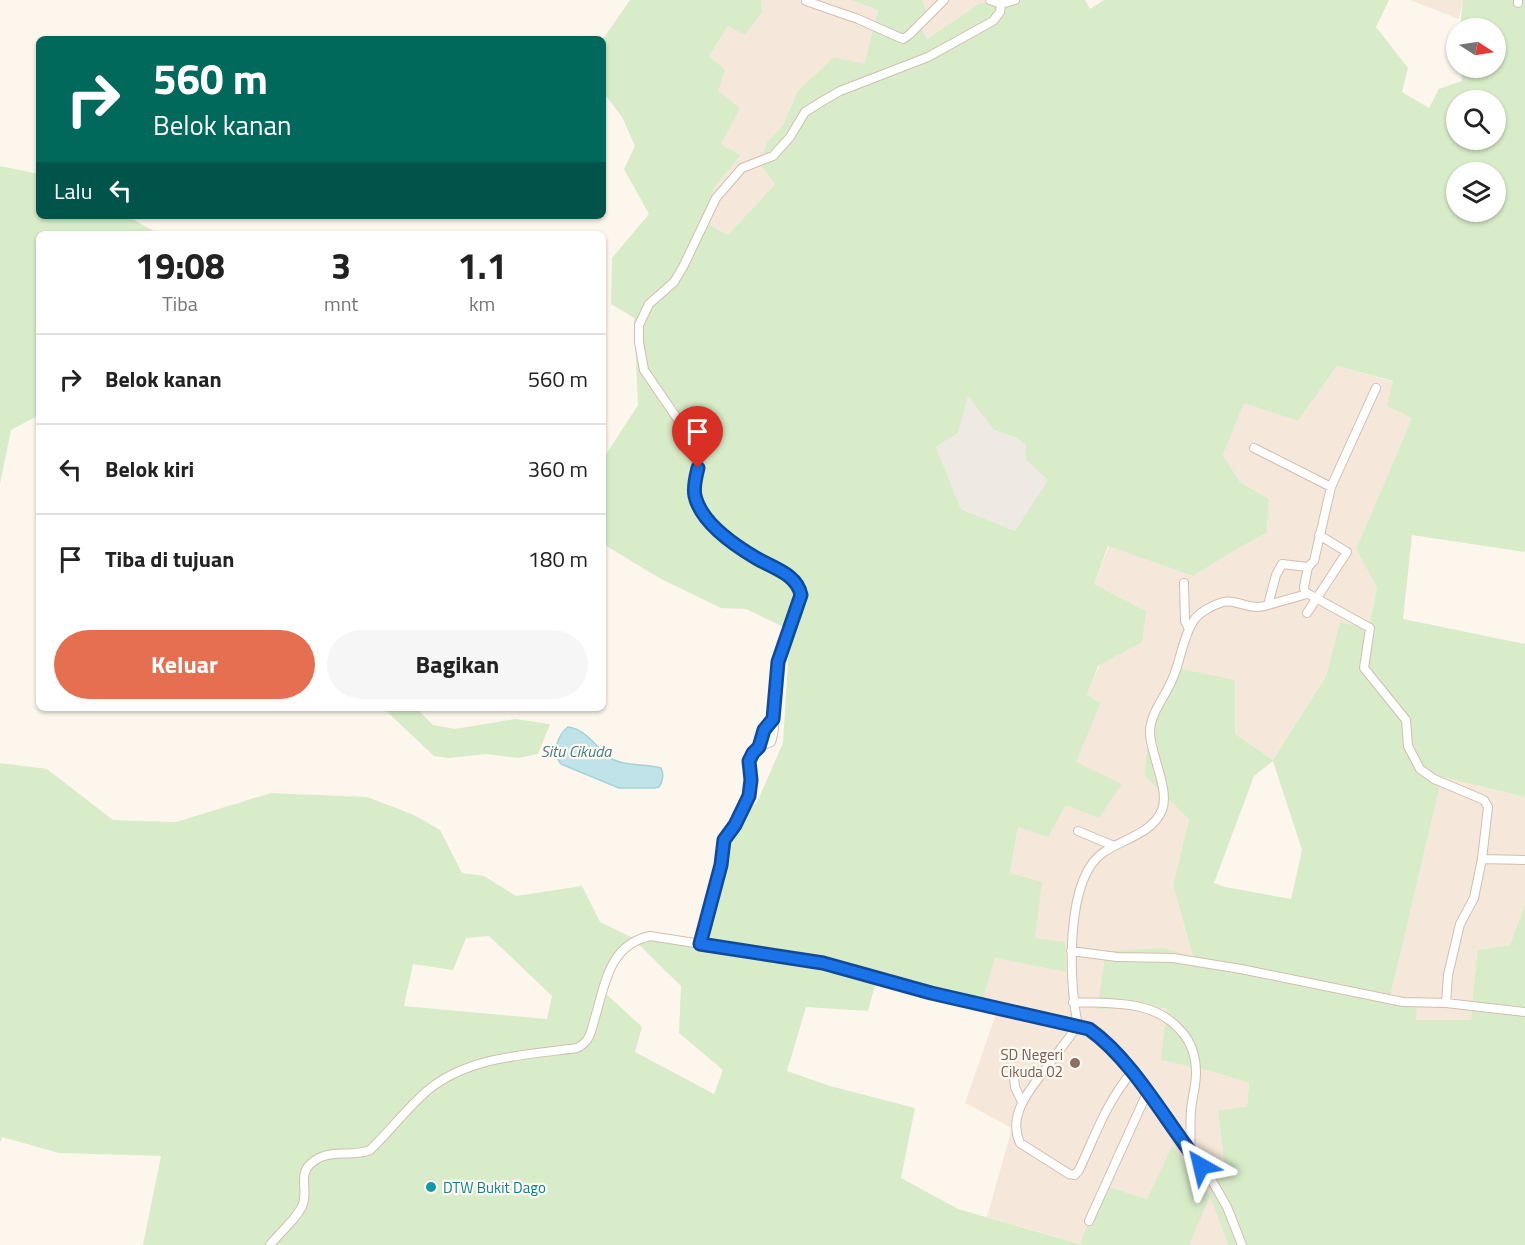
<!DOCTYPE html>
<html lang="id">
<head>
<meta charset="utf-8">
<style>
  body { margin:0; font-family:"Titillium Web",sans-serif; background:#f6f6f6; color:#222; height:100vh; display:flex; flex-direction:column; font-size:22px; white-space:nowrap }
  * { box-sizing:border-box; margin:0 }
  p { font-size:20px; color:#767676 }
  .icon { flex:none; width:33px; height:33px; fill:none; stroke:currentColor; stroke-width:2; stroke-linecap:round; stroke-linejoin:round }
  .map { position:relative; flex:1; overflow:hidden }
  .details { position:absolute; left:36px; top:231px; width:570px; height:480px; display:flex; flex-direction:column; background:#fff; border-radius:9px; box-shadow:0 2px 4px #0004 }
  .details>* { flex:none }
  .banner { position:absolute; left:36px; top:36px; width:570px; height:183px; border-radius:9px; box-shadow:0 2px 4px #0004; background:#00695c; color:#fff; overflow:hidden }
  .needle { width:39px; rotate:102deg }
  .buttons { position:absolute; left:1446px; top:18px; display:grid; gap:12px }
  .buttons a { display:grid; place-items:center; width:60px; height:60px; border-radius:50%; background:#fff; box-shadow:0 2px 4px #0004; font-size:30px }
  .pin { position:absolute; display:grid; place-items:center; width:51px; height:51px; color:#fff; margin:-62px -26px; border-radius:50% 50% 50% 0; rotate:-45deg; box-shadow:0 0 6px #0007 }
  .pin .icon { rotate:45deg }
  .me { position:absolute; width:66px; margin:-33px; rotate:323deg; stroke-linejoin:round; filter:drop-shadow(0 0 4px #0008) }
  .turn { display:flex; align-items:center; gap:21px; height:126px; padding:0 18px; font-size:27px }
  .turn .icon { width:78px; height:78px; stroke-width:2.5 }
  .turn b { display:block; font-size:42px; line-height:51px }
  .then { display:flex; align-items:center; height:57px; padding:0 18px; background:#0003; gap:12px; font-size:22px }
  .eta { display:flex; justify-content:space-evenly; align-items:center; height:102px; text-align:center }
  .eta b { font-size:36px; font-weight:700; line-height:42px }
  .button { display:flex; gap:12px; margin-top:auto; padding:12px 18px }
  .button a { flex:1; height:69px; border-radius:36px; background:#e76f51; color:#fff; font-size:24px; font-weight:700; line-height:69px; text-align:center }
  .button a+a { background:#f6f6f6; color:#222 }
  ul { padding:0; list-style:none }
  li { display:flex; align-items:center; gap:18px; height:90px; padding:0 18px; border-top:2px solid #e0e0e0 }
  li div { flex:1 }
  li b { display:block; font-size:22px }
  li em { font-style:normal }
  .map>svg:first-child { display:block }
  .residential { fill:#f5e8da }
  .industrial { fill:#efe9e4 }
  .green { fill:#d8ecc9; fill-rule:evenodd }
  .water { fill:#bfe3e8; stroke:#a5d3da; stroke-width:1.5 }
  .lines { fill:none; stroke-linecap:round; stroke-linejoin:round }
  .minor-casing { stroke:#d1beb0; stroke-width:10 }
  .minor { stroke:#fff; stroke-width:8 }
  .route-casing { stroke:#114b97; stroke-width:15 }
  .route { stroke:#1a73e8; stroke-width:10 }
  .education-dot { fill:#8d6e63; stroke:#fffaf3; stroke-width:2 }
  .culture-dot { fill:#0f9aa8; stroke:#fffaf3; stroke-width:2 }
  .labels { text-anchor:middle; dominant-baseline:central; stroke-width:4.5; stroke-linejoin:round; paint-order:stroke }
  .education-label { font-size:15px; fill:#785e54; stroke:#fffaf3; text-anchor:end }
  .culture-label { font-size:15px; fill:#0d838f; stroke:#fffaf3; text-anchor:start }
  .water-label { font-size:16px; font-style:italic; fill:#437c86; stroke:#fffaf3 }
</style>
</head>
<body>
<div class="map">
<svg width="1525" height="1245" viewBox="0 0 1525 1245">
  <rect width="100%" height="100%" fill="#fdf6ec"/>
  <!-- residential -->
  <path class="residential" d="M761,0H851L878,9L864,64L797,92L783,125L767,142L775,184L728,235L701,220L715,187L741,155L721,144L718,91L709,56L728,26L762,12Z
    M922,0H1019L1009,3H980L927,39L918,22L927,12Z
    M1410,0H1463L1459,19Z
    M1337,366L1394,382L1412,418L1356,549L1377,588L1372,613L1367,628L1340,622L1326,676L1273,760L1235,734V680L1147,720V752L1144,775L1189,818L1173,885L1193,958L1097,1009L1167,1008L1207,1070L1249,1083L1247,1108L1218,1110L1224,1164L1210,1196L1228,1245H1189L1209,1196L1172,1146L1147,1199L1103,1185L1081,1244L987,1217L1012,1128L965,1103L996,1014L980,1010L995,958L1065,972L1035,938L1010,874L1018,827L1066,805L1122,785L1075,762L1101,702L1087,695L1099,666L1146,611L1094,584L1109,546L1193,576L1242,546L1267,533L1269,499L1240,482L1223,455L1244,402L1298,421Z
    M1442,777L1525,797V903L1510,945L1477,950L1471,1021L1416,1020L1390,997Z"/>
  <!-- industrial -->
  <path class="industrial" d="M968,395L994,430L1017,438L1026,445V460L1049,480L1015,531L961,509L936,447L958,433Z"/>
  <!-- green -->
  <path class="green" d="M630,0H761L762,12L745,35L728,26L709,56L725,70L718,91L740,108L721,144L741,155L715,187L701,220L728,235L775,184L760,164L767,142L783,125L797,92L834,57L864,64L878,10L851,0H922L927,12L918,22L927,39L980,3H1009L1019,0H1085L1090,9L1104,0H1389L1376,27L1408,68L1402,92L1429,108L1439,89L1462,81L1461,68H1496V28H1460L1463,0H1525V552L1412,535L1403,619L1525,644V797L1442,777L1390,997L1417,999L1416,1020H1471L1477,950L1510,945L1525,903V1245H1228L1210,1196L1189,1245H143L161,1156L59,1153L2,1137L0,1143V763L47,769L113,820L176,822L271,793L367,797L414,815L440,830L462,873L484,876L516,896L582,886L600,922L631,937L655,935L703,944L727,838L758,800L783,743L790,630L746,609L721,608L661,579L603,544V459L638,405L634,318L611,304L612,258L649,214L624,169L635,146L622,117L603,92V39ZM1456,100H1496V140H1456ZM1456,172H1496V212H1456ZM1337,366L1393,381L1387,406L1412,418L1356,549L1377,588L1372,613L1367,628L1340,622L1326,676L1273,760L1235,734V680L1177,668L1147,720V752L1144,775L1189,819L1173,885L1193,957L1164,948L1106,951L1097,1009L1167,1008L1161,1060L1207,1070L1249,1083L1247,1107L1218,1110L1224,1164L1209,1195L1172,1146L1147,1199L1103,1185L1080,1244L958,1209L901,1178L915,1108L830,1086L787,1071L806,1007L868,1011L875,985L980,1010L995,958L1066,972L1065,942L1035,938L1042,882L1010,873L1018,827L1048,837L1066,805L1099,818L1122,784L1076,762L1101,702L1087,695L1098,666L1142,642L1146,611L1094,584L1108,546L1193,576L1242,546L1267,533L1269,499L1240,482L1223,455L1244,403L1298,421ZM968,396L994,430L1017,438L1026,445V460L1048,480L1015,531L961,509L936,447L958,433ZM1273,761L1302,850L1291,899L1225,887L1214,883L1254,776ZM489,936L552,996L547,1019L404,1006L413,964L453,970L466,938ZM632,938L681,986L679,1033L723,1070L714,1094L635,1052L642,1027L602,990L613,960Z
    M0,166L39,174V216H127L159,234H39V415L11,430L0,484Z
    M383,708H416L433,725L455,729L515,719L550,724L538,754L518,758L486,754L449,758L434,756Z"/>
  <!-- water -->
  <path class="water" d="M568,727C587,729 598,751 614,760C629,767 646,763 661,768C664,774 663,782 659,787L654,788H619L561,764C552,754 557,735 568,727Z"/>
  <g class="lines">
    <defs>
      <path id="minor" d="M807,0L806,1L858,19L903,39L909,35L944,0
        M990,0L1001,4
        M1518,0V3
        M1254,448L1331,487
        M1308,567L1304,587L1305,592L1370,628L1364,668L1406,720L1408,746L1420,769L1434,779L1484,800L1488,807L1482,859L1474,898L1460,924L1448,975L1446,1003
        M1184,583L1185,621L1189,629
        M1268,605L1307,594
        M1307,613L1347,552L1319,535
        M759,747L764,730L773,719
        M1078,831L1114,846
        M1482,859L1525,860
        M700,944L721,865L724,840L735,825L749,796L751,780L749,761L753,753L759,747L771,742C777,726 773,704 775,686C777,654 790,624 801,595C800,587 793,578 786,573C781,570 774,569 769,566C744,552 717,534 701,510C687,490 702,465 694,443L644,370L639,342V325L649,304L674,282L683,267L716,198L742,168L773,156L790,137L805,112L821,102L840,91L928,57L993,21L1000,12L1001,4L1015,0
        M1071,951L1117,957L1173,958L1241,969L1403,1002L1446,1003L1525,1012
        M1073,1002C1111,1004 1154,999 1181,1031C1192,1043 1196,1057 1196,1073C1196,1086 1192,1098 1191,1110C1190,1124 1191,1138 1190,1152
        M1013,1069L1015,1087L1022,1102
        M1132,1072C1107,1101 1095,1136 1079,1170L1075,1175L1069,1174L1020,1143C1006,1113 1034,1085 1050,1063C1059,1051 1069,1038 1078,1025C1069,985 1064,878 1104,852C1123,839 1152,834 1162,810C1170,791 1151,755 1150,734C1149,715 1165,697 1172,680C1181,661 1182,638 1194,620C1199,613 1211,606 1220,603C1236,597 1249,612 1268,605L1276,575L1282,564L1308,567L1314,561L1331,487L1376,388
        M1089,1221L1147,1093
        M270,1245C280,1232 297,1219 303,1204C309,1187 294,1171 319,1158C335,1150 354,1157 370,1150C390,1131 407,1108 428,1090C469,1056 527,1055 577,1048C589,1042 591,1033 594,1021C605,986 608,945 650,936L823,963L931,993L1089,1029L1103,1039L1132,1072L1211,1179L1227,1207L1242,1245"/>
    </defs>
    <!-- minor casing -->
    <use href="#minor" class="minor-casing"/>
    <!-- minor -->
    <use href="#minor" class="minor"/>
  </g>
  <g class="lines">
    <defs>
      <path id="route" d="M698,468C696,476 693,487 695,496C701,522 734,545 756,558C773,568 797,574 801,595L778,662L773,719L764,730L759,747L753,753L749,761L751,780L749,796L735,825L724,840L721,865L700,944L823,963L931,993L1089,1029C1133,1060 1166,1122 1201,1166"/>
    </defs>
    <!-- route casing -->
    <use href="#route" class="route-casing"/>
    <!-- route -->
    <use href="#route" class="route"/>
  </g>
  <!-- markers -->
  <circle class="education-dot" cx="1075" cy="1063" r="6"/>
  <circle class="culture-dot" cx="431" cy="1187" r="6"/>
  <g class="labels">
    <!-- education labels -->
    <g class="education-label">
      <text x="1063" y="1054">SD Negeri<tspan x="1063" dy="17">Cikuda 02</tspan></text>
    </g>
    <!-- culture labels -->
    <g class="culture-label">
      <text x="443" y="1187">DTW Bukit Dago</text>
    </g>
    <!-- water labels -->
    <g class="water-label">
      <text x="576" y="751">Situ Cikuda</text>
    </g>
  </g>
</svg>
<div class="buttons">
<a><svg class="needle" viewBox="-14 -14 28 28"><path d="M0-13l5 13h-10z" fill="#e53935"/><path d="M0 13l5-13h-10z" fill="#767676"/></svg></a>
<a><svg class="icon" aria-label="search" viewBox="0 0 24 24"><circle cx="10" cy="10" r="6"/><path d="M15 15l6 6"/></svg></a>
<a><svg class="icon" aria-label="layers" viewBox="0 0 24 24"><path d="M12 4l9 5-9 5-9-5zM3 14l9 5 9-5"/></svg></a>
</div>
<div class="pin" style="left:698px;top:468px;background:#d93025"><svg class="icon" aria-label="arrive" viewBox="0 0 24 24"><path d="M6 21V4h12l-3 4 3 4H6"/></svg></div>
<svg class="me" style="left:1201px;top:1166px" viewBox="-20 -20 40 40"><path d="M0-17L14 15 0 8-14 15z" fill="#1a73e8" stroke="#fff" stroke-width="4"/></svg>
<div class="banner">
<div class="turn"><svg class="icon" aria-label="right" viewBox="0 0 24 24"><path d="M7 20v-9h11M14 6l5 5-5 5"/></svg><div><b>560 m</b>Belok kanan</div></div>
<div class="then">Lalu<svg class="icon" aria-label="left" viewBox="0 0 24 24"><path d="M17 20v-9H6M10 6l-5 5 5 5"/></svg></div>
</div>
<section class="details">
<div class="eta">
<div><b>19:08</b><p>Tiba</p></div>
<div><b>3</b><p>mnt</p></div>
<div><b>1.1</b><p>km</p></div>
</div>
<ul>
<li><svg class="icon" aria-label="right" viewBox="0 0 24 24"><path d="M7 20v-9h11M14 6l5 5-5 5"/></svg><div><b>Belok kanan</b></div><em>560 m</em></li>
<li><svg class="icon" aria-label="left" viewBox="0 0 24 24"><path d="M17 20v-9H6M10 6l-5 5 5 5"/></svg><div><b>Belok kiri</b></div><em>360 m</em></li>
<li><svg class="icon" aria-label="arrive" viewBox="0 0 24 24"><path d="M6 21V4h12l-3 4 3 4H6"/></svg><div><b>Tiba di tujuan</b></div><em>180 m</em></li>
</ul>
<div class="button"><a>Keluar</a><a>Bagikan</a></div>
</section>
</div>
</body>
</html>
